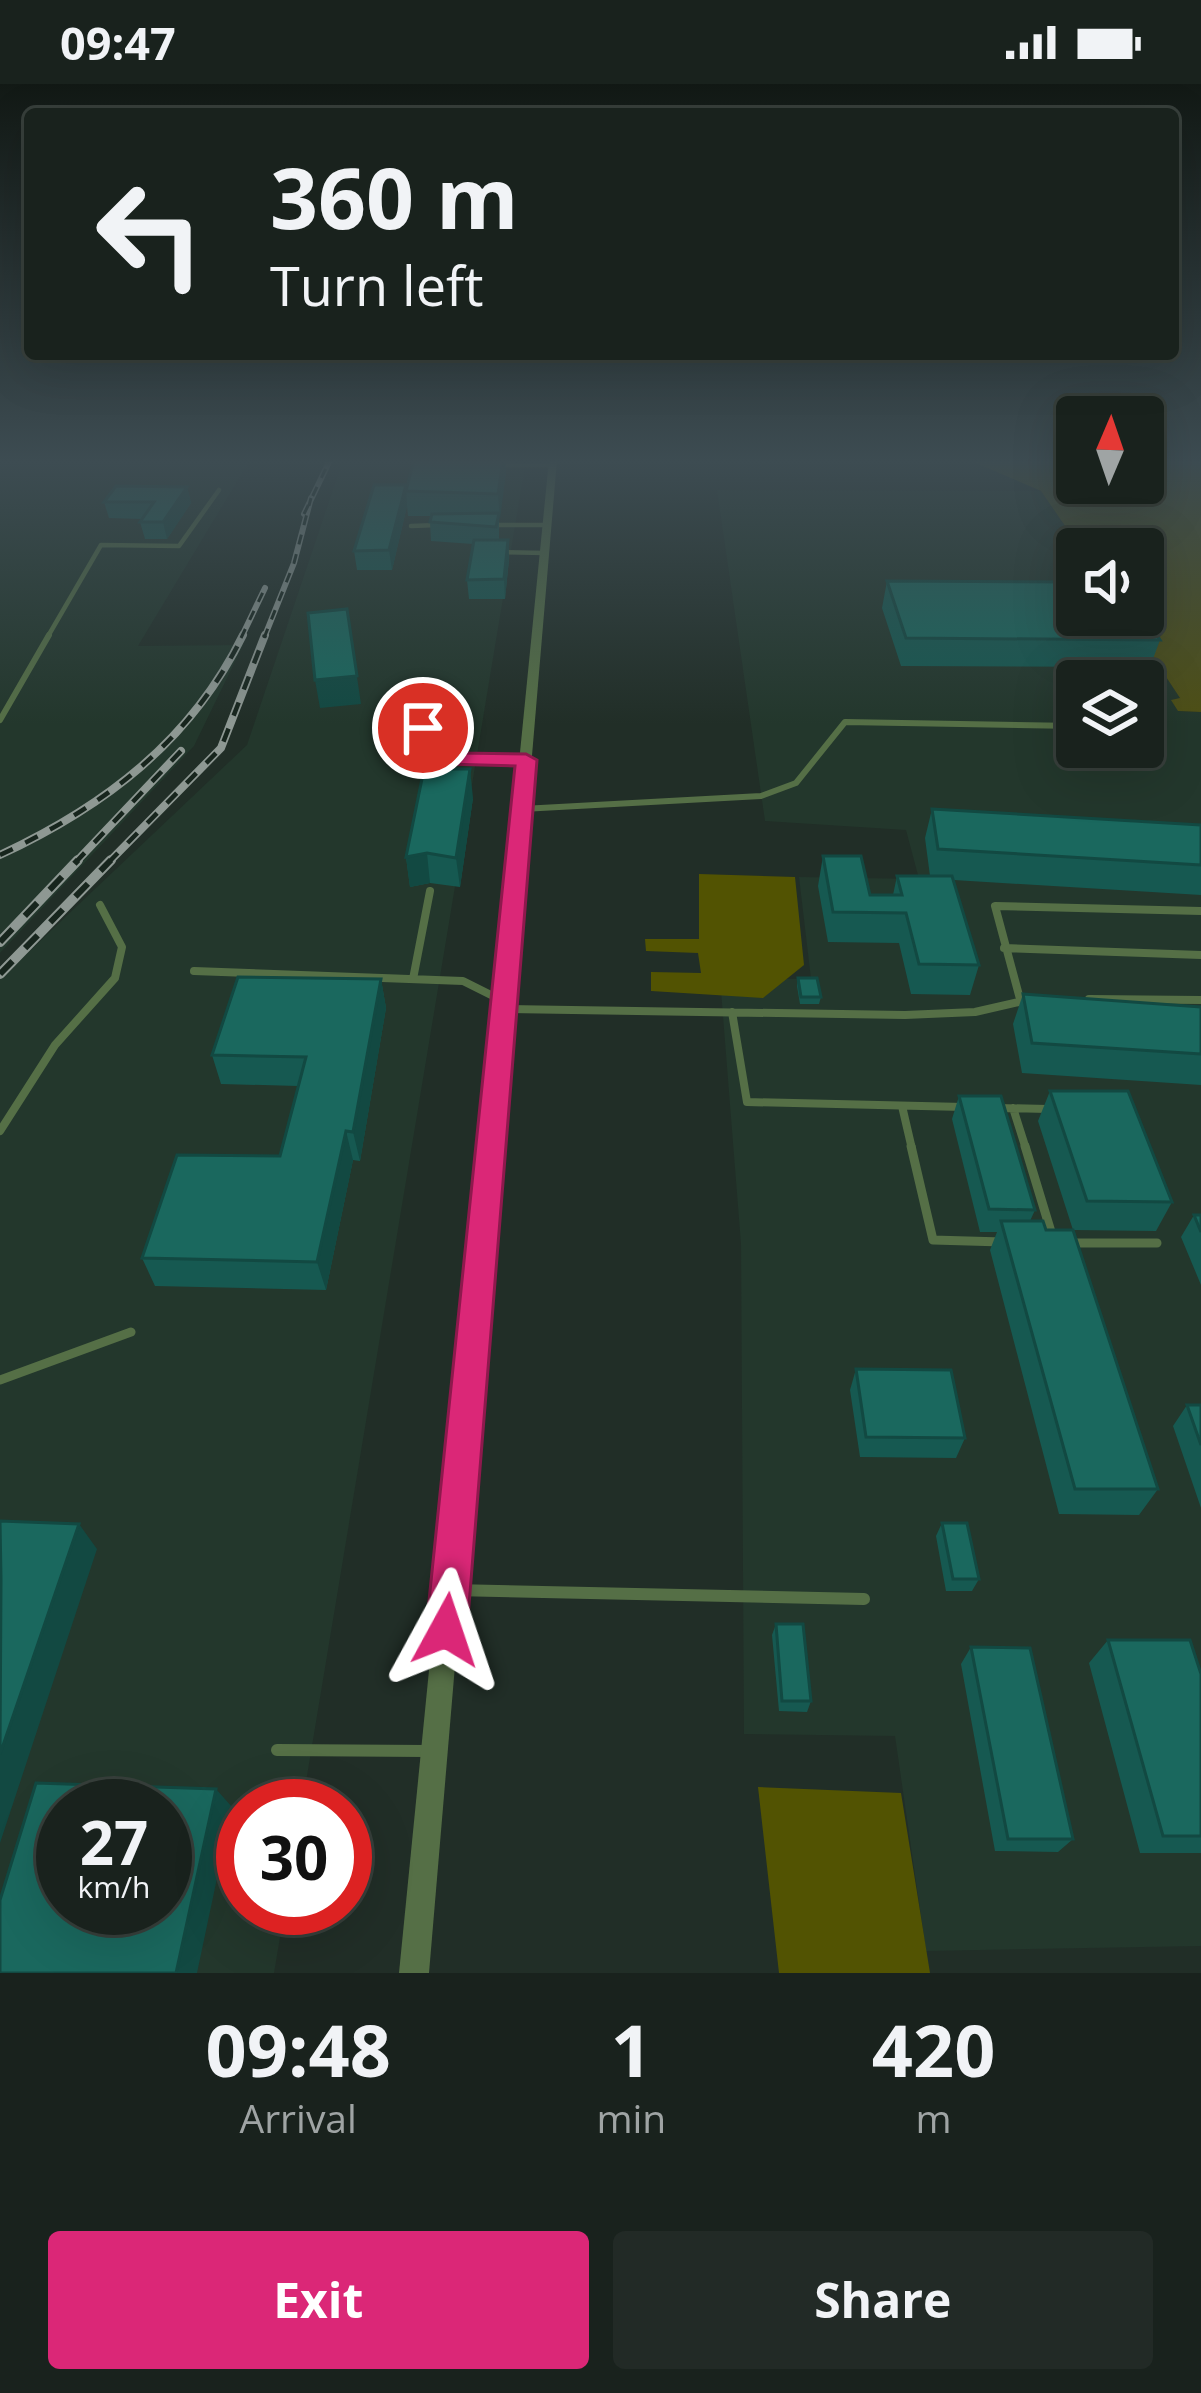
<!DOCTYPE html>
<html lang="en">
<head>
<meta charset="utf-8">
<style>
  body { margin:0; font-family:"Open Sans",sans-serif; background:#222a26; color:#f1f3f6; height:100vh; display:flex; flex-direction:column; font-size:45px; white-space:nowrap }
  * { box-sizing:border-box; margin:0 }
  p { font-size:39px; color:#9fa4a4 }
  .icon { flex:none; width:66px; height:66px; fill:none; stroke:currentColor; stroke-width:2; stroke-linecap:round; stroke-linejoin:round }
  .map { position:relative; height:1889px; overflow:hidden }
  .details { display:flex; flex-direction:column; background:#19221d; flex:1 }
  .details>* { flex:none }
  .banner { position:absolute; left:24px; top:24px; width:1155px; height:252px; border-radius:12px; box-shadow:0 12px 48px #0002,0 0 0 3px #373f3b; background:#19221d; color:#f1f3f6; overflow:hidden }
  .needle { width:78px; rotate:2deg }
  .fabs { position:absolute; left:1056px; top:312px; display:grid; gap:24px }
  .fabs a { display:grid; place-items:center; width:108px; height:108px; border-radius:12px; background:#19221d; box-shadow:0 12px 48px #0002,0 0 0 3px #373f3b; font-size:60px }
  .speed { position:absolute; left:36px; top:1695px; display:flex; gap:24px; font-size:60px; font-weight:700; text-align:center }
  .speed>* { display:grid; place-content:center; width:156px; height:156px; border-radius:50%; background:#19221d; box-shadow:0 12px 48px #0002,0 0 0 3px #373f3b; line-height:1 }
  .speed small { font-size:30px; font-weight:400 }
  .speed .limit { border:18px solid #d22; background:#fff; color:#111 }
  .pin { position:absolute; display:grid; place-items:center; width:102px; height:102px; color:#fff; margin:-51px; border:6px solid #fff; border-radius:50%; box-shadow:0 3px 12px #0007 }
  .me { position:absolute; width:132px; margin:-66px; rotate:5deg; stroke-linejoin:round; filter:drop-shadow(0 0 9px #0008) }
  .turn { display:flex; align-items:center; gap:42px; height:252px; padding:0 48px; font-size:54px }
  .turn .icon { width:156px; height:156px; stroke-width:2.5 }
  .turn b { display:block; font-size:84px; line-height:102px }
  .eta { display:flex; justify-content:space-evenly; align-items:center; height:204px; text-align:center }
  .eta b { font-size:72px; font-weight:700; line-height:84px }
  .cta { display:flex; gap:24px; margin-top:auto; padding:24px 48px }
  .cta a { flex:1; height:138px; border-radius:12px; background:#db2777; color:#fff; font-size:48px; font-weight:700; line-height:138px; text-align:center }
  .cta a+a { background:#222a26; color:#f1f3f6 }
  .status { display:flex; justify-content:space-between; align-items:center; height:84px; padding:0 60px; background:#19221d; direction:ltr }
  .status svg { height:33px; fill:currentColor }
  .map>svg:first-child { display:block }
  .built { fill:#23372c; fill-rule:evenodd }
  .green { fill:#4f5015 }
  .forest { fill:#525302 }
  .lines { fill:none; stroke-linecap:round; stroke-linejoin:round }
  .service-far4 { stroke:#556f46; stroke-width:4.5 }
  .service-far3 { stroke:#556f46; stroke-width:6 }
  .service-far2 { stroke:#556f46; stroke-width:8 }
  .service-far1 { stroke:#556f46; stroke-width:9 }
  .service { stroke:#556f46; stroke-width:12 }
  .minor { fill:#556f46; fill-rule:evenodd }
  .rail-far2-casing { stroke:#8e9893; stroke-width:6 }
  .rail-far1-casing { stroke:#8e9893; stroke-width:8 }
  .rail-casing { stroke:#8e9893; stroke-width:10 }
  .rail-far2 { stroke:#17251d; stroke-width:3; stroke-dasharray:10; stroke-linecap:butt }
  .rail-far1 { stroke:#17251d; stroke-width:4.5; stroke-dasharray:14; stroke-linecap:butt }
  .rail { stroke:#17251d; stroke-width:6; stroke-dasharray:18; stroke-linecap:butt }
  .wall { fill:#165951 }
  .shaded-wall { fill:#124942 }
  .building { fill:#1a685e; stroke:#124942; stroke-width:3; fill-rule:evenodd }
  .route { fill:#db2777; stroke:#8e194d; stroke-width:3 }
</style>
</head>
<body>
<div class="status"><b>09:47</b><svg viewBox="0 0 49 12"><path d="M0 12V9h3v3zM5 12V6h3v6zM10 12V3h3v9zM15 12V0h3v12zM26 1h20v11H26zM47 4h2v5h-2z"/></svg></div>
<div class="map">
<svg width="1201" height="1889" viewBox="0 0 1201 1889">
  <rect width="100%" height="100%" fill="#212e27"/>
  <!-- built -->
  <path class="built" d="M0,376H250L138,562L243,561L194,662L0,869Z
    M343,376H526L302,1722H243V1824H285L274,1889H0V895L247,661ZM63,1722H165V1824H63Z
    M717,406L1042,407L1081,465L1077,531H1125L1181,615L1178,627L1201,628V1862L926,1867L895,1652L744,1650L741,1160L720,894L811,895L799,793L919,795L906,746L765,737ZM1077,597H1143V663H1077Z"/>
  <!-- green -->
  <path class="green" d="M969,376H1077V399H1143V376H1201V628L1178,627L1171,616L1180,614L1125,531H1143V465H1081L1041,407Z"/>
  <!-- forest -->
  <path class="forest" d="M699,790L795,793L804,881L763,914L651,907V888L701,889L698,869L646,867L645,855H699Z
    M758,1703L901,1709L930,1889H779Z"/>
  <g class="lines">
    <!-- service-far4 -->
    <path class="service-far4" d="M500,381H553
      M489,441H548
      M411,442L438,441
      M499,468L545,469
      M47,554L101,461L179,462L219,406"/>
    <!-- service-far3 -->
    <path class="service-far3" d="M393,612L454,676H525
      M0,636L49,551
      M522,725L761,712L796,699L845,638L1077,642"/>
    <!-- service-far2 -->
    <path class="service-far2" d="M1004,864L1201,871
      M194,887L463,897L503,917
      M413,895L430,807
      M1020,915L995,822L1201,827
      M1089,915L1201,916
      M503,925L905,931L975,928L1032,915
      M732,928L747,1018L964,1023
      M902,1022L912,1065
      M997,1024L1048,1025
      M1013,1024L1026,1065
      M0,1047L55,961L115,894L122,863L100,821"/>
    <!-- service-far1 -->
    <path class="service-far1" d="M911,1062L933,1156L1003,1158
      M1025,1062L1052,1151
      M1072,1159H1157
      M0,1296L131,1248"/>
    <!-- service -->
    <path class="service" d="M452,1506L864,1515
      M277,1666L427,1667"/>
    <!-- minor -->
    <path class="minor" d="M549,376H557L429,1889H399Z"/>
    <defs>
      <path id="rail-far2" d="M304,430L330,376
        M241,554L265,504
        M264,554L294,479L311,414"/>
      <path id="rail-far1" d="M0,771C105,722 191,657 243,551
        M75,779L181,667
        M108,779L221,664L265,551"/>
      <path id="rail" d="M0,858L78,776
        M0,890L111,776"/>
    </defs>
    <!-- rail-far2 casing -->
    <use href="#rail-far2" class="rail-far2-casing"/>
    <!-- rail-far1 casing -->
    <use href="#rail-far1" class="rail-far1-casing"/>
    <!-- rail casing -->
    <use href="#rail" class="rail-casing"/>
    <!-- rail-far2 -->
    <use href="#rail-far2" class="rail-far2"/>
    <!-- rail-far1 -->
    <use href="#rail-far1" class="rail-far1"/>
    <!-- rail -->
    <use href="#rail" class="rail"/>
  </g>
  <!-- wall -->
  <path class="wall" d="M414,376H505L506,388L499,435V456H508L509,475L505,515H469L467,496L473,460L431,457L430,438L431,432H408L407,422L392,486H357L354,467L406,405Z
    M187,403L191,419L167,455H145L140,438L142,435L109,434L104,418Z
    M887,497L1160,556L1150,583L901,582L882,524Z
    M473,714L460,803L430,799L410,803L406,773Z
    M932,725L1201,741V811L954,796L979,881L970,911L911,910L899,859L828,858L818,802L823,772L870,811H893L897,792H930L925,754Z
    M798,894L821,913L819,920H800L797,902Z
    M381,895L386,924L360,1077L353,1076L326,1206L155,1202L142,1174L280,1072L298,1002L221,1000L212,971Z
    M1023,910L1201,923V1001L1022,989L1013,940Z
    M1050,1007L1172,1118L1156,1147L1074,1146L1158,1405L1139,1431L1059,1430L990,1166L997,1148H980L952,1035L959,1012L1035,1126L1030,1137L1046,1146H1073L1038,1037Z
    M1194,1131H1201V1201L1181,1153Z
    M856,1285L965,1354L956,1374L860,1373L850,1306Z
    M1187,1321H1201V1424L1173,1342Z
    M942,1439L979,1495L972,1507H946L936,1452Z
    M776,1540L811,1617L807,1628L779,1627L772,1551Z
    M1108,1556L1201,1590V1769H1140L1089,1579Z
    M971,1563L1073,1755L1058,1768L995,1767L961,1580Z"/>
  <!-- shaded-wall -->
  <path class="shaded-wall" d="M503,376H505L506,388L500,435L498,410Z
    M406,401L407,422L392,486L389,466Z
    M187,403L191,419L167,455L163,438Z
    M508,456L509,475L505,515L504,495Z
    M347,525L361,620L320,624L315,596Z
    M470,685L473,714L460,803L456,774Z
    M427,769L430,799L410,803L406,773Z
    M381,895L386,924L360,1077L353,1048Z
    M346,1047L353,1076L326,1206L317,1178Z
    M79,1440L97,1465L0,1759V1670Z
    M216,1705L232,1723L197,1889H176Z"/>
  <!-- building -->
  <path class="building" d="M414,376H503L498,410L406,407Z
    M374,401H406L389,466L354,467Z
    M116,402L187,403L163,438H140L154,418H104Z
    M499,429L496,443L430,438L432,430Z
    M474,456H508L504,495L467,496Z
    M887,497L1077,498V531L1143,530L1160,556L906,554Z
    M347,525L357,592L315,596L308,529Z
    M424,685H470L456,774L427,769L406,773Z
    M932,725L1201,741V781L938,765Z
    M823,772H861L870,811H902L897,792H952L979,881L919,880L906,829L833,828Z
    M238,893L381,895L353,1048L346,1047L317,1178L142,1174L177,1071L280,1072L306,973L212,971Z
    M798,894H817L821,913H801Z
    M1023,910L1201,923V970L1032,959Z
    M1050,1007H1128L1172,1118L1087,1117Z
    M959,1012H1001L1035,1126L989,1125Z
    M1194,1131H1201V1148Z
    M1001,1137H1043L1046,1146H1073L1158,1405H1075Z
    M856,1285L951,1286L965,1354L866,1353Z
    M1187,1321H1201V1361Z
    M0,1437L79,1440L0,1670L1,1495Z
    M942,1439H967L979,1495H953Z
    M776,1540H803L811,1617H782Z
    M1108,1556H1190L1201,1590V1752H1163Z
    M971,1563L1030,1564L1073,1755H1008Z
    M36,1699L216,1705L176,1889H0V1816ZM63,1722H165V1824H63Z"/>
  <!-- sky -->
  <linearGradient id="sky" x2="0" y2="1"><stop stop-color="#121915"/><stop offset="0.59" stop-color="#3d4c52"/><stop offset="1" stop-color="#3d4c52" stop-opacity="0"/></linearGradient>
  <rect width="1201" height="640" fill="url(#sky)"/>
  <!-- route -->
  <path class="route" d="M416,639H431L459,669L526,670L537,676L467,1546L461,1561L446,1567L432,1561L426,1546L515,682L446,680L416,648Z"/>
</svg>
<div class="fabs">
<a><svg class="needle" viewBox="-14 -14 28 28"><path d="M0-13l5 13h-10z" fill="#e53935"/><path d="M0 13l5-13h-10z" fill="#9fa4a4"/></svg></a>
<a><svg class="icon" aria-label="sound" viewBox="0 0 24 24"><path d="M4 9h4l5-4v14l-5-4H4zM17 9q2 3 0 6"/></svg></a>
<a><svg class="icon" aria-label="layers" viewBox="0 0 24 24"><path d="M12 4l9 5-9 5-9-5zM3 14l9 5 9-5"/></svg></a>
</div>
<div class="speed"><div>27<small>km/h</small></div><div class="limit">30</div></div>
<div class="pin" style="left:423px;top:644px;background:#d93025"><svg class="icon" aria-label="arrive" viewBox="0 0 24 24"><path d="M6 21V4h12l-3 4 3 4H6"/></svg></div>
<svg class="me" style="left:446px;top:1546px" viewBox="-20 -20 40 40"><path d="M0-17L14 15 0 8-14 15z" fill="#db2777" stroke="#fff" stroke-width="4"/></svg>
<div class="banner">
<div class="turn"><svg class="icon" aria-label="left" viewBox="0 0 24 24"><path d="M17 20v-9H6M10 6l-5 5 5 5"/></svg><div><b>360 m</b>Turn left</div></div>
</div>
</div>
<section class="details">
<div class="eta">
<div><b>09:48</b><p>Arrival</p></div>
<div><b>1</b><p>min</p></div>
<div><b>420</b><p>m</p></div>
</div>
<div class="cta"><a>Exit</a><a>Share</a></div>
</section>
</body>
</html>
